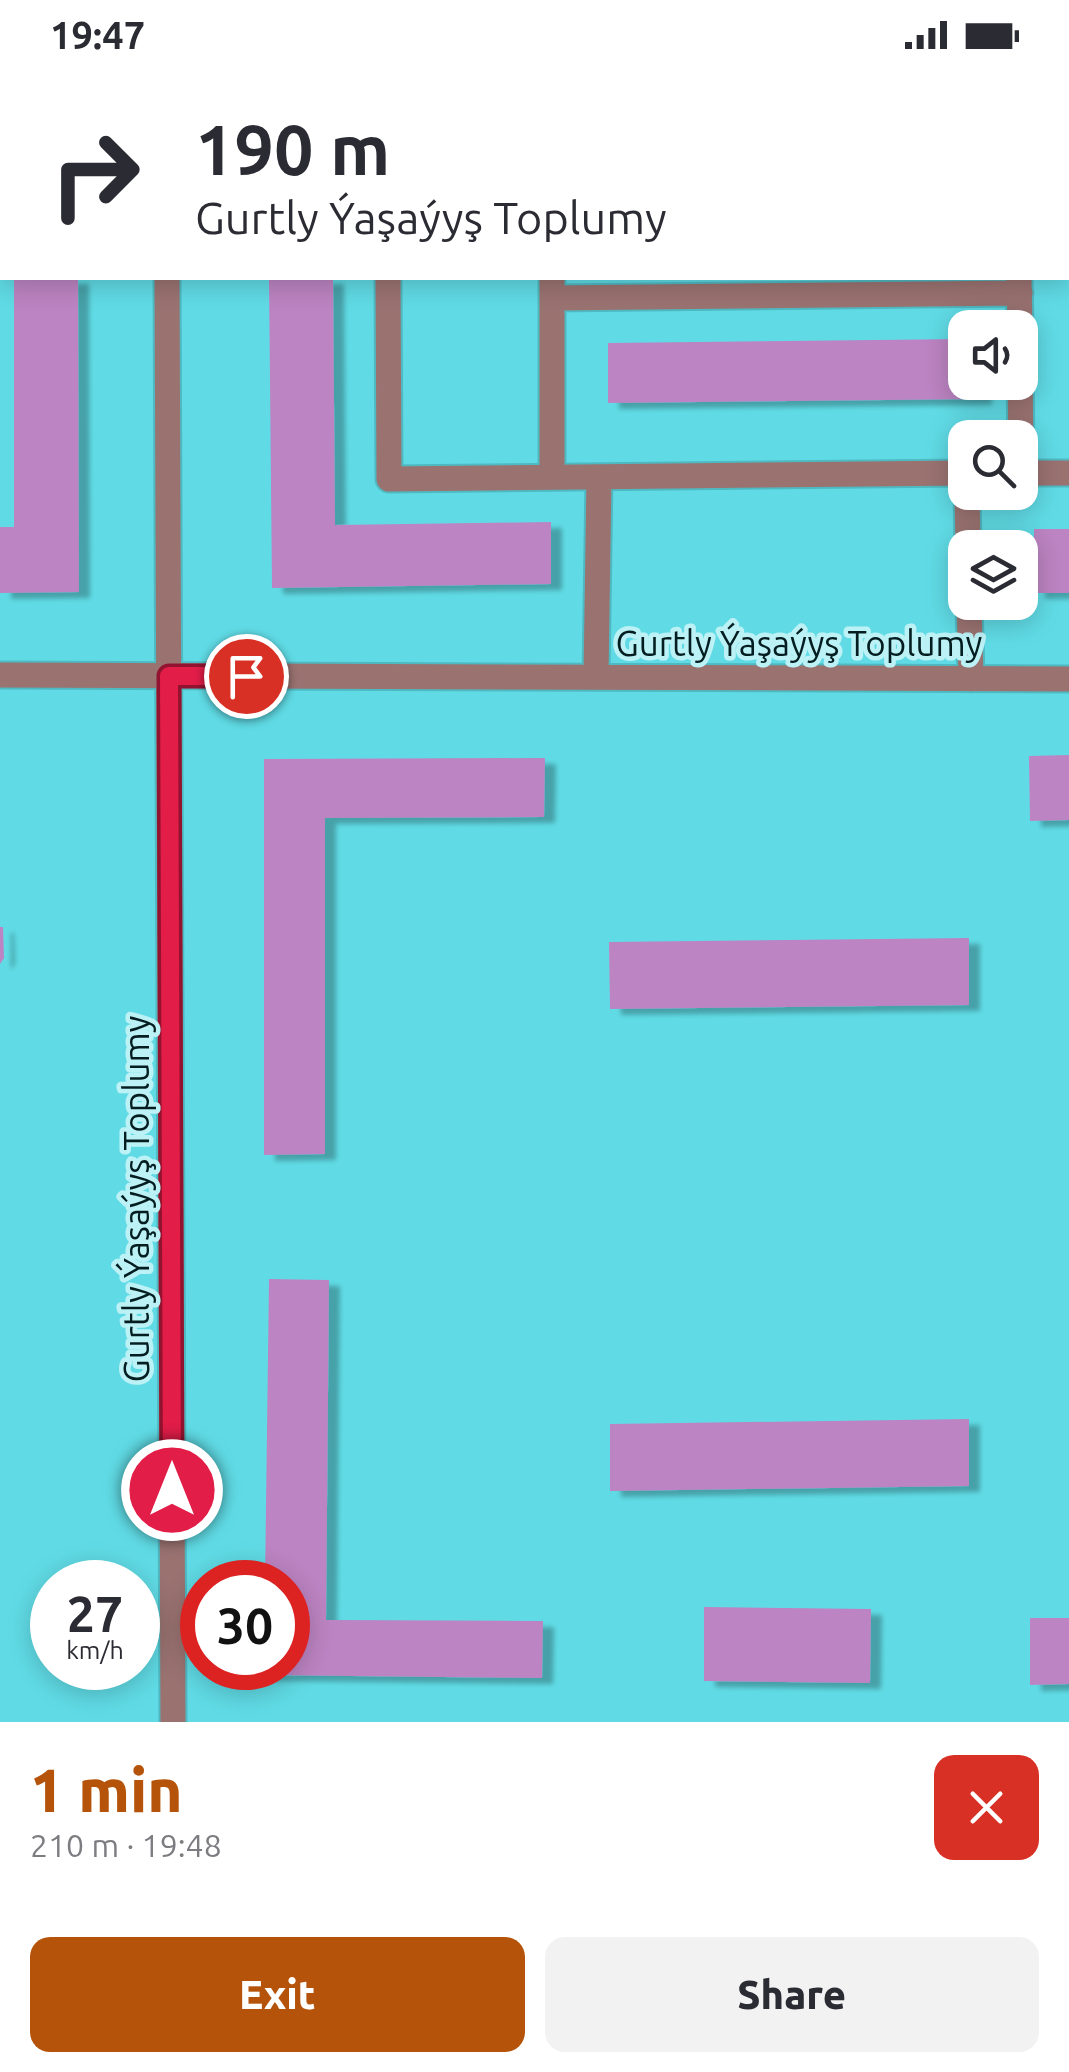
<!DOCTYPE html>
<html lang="en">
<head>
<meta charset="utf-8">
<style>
  body { margin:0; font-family:Ubuntu,sans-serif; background:#f2f2f3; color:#2b2b33; height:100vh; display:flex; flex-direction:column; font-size:38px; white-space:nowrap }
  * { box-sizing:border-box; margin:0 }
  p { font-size:32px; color:#7c7c81 }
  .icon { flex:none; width:55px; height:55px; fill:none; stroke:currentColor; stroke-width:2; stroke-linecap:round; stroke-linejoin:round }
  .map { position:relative; height:1652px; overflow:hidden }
  .panel { display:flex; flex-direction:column; background:#fff; flex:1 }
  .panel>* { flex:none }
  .guide { position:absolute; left:0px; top:0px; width:1070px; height:210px; box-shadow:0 5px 25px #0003; background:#fff; color:#2b2b33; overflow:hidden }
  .fabs { position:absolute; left:948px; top:240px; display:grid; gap:20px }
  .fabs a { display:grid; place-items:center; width:90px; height:90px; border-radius:20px; background:#fff; box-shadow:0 5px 25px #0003; font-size:50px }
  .speed { position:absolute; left:30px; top:1490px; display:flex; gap:20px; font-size:50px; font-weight:700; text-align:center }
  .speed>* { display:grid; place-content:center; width:130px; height:130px; border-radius:50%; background:#fff; box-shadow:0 5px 25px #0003; line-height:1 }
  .speed small { font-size:25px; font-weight:400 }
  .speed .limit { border:15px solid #d22; background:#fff; color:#111 }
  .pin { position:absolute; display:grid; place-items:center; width:85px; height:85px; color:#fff; margin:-42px; border:5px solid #fff; border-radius:50%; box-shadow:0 2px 10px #0007 }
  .me { position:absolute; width:110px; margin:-55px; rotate:0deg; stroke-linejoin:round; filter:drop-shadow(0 0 8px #0008) }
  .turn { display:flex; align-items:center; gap:35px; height:210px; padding:0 30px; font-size:45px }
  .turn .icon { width:130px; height:130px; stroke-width:2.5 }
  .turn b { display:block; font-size:70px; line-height:85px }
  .round { display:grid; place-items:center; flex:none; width:105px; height:105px; border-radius:20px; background:#f2f2f3 }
  .headline { display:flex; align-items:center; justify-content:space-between; height:170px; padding:0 30px }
  h1 { font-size:60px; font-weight:800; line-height:75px; color:#b45309 }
  .action { display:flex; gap:20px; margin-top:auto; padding:20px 30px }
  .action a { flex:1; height:115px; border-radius:20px; background:#b45309; color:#fff; font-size:40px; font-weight:800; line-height:115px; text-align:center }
  .action a+a { background:#f2f2f3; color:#2b2b33 }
  .status { display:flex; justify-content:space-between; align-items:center; height:70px; padding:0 50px; background:#fff; direction:ltr }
  .status svg { height:28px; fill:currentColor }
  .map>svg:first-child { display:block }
  .building { fill:#bc84c2; filter:url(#shadow) }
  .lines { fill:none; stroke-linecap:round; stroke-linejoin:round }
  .minor-casing { stroke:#4fb9c2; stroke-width:29 }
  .minor { stroke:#9a7371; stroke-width:25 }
  .route-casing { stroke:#92132f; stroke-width:25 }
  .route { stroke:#e11d48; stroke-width:18 }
  .labels { text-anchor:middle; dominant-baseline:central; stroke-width:9; stroke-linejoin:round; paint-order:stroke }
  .street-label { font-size:35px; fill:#031d20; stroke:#bcf2f6 }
</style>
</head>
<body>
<div class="status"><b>19:47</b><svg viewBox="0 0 49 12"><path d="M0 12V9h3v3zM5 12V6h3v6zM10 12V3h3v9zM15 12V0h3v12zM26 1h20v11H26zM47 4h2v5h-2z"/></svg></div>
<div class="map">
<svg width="1069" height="1652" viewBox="0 0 1069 1652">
  <defs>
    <filter id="shadow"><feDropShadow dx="11" dy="6" stdDeviation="2.5" flood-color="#0004"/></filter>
  </defs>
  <rect width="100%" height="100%" fill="#60dbe5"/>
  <!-- building -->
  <path class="building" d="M14,208H78L79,522L0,523V457H14Z
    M269,208H333L335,455L551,452V514L272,518Z
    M965,269V312H981V329L608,333V273Z
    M1034,459H1069V523H1034Z
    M1069,685V750L1030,751L1029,686Z
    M545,688L544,747L325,748V1084L264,1085V689Z
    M0,857H3L4,888L0,894Z
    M969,868V935L610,939L609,872Z
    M269,1209L329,1210L326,1550L543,1551L542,1608L263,1605V1598H288V1512H265Z
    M969,1349V1416L610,1421V1354Z
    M704,1537L871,1539L870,1613L704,1611Z
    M1030,1548H1069V1614L1030,1615Z"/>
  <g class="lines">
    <defs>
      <path id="minor" d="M166,0V2
        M386,0V2
        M552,0V2
        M1018,0V2
        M1068,69H1069
        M0,72H2
        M167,208L173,1652
        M388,208L389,409L965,403
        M1019,208L1020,258
        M552,228L1020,223
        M1020,285L1021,403
        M1020,403H1069
        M552,407V208
        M967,422L968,478
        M969,532L971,609
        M0,605L1069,609
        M596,607L599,407"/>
    </defs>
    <!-- minor casing -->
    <use href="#minor" class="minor-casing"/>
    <!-- minor -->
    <use href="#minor" class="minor"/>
  </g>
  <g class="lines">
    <defs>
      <path id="route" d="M172,1420L169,606H246"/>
    </defs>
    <!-- route casing -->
    <use href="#route" class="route-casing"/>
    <!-- route -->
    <use href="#route" class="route"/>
  </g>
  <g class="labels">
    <!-- street labels -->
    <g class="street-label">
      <text x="799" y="573">Gurtly Ýaşaýyş Toplumy</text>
      <text transform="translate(136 1129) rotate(-90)">Gurtly Ýaşaýyş Toplumy</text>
    </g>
  </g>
</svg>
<div class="fabs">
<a><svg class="icon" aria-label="sound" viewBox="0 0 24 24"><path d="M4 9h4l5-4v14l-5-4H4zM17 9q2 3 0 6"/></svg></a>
<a><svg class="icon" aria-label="search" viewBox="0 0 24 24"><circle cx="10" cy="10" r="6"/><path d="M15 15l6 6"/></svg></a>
<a><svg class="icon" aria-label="layers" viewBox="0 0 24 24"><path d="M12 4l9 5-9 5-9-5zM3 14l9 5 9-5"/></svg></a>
</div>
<div class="speed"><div>27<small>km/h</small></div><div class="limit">30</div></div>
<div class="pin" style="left:246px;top:606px;background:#d93025"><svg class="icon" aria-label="arrive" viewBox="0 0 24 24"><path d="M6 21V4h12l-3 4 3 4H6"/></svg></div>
<svg class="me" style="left:172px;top:1420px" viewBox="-20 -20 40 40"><circle r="17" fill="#e11d48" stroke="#fff" stroke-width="3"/><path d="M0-11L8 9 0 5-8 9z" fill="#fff"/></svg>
<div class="guide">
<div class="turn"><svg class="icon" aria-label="right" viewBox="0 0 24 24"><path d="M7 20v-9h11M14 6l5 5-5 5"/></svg><div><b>190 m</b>Gurtly Ýaşaýyş Toplumy</div></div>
</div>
</div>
<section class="panel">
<div class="headline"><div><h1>1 min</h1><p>210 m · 19:48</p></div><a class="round" style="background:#d93025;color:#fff"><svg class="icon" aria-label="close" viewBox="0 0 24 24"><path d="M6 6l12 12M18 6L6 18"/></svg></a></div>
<div class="action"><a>Exit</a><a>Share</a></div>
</section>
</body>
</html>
